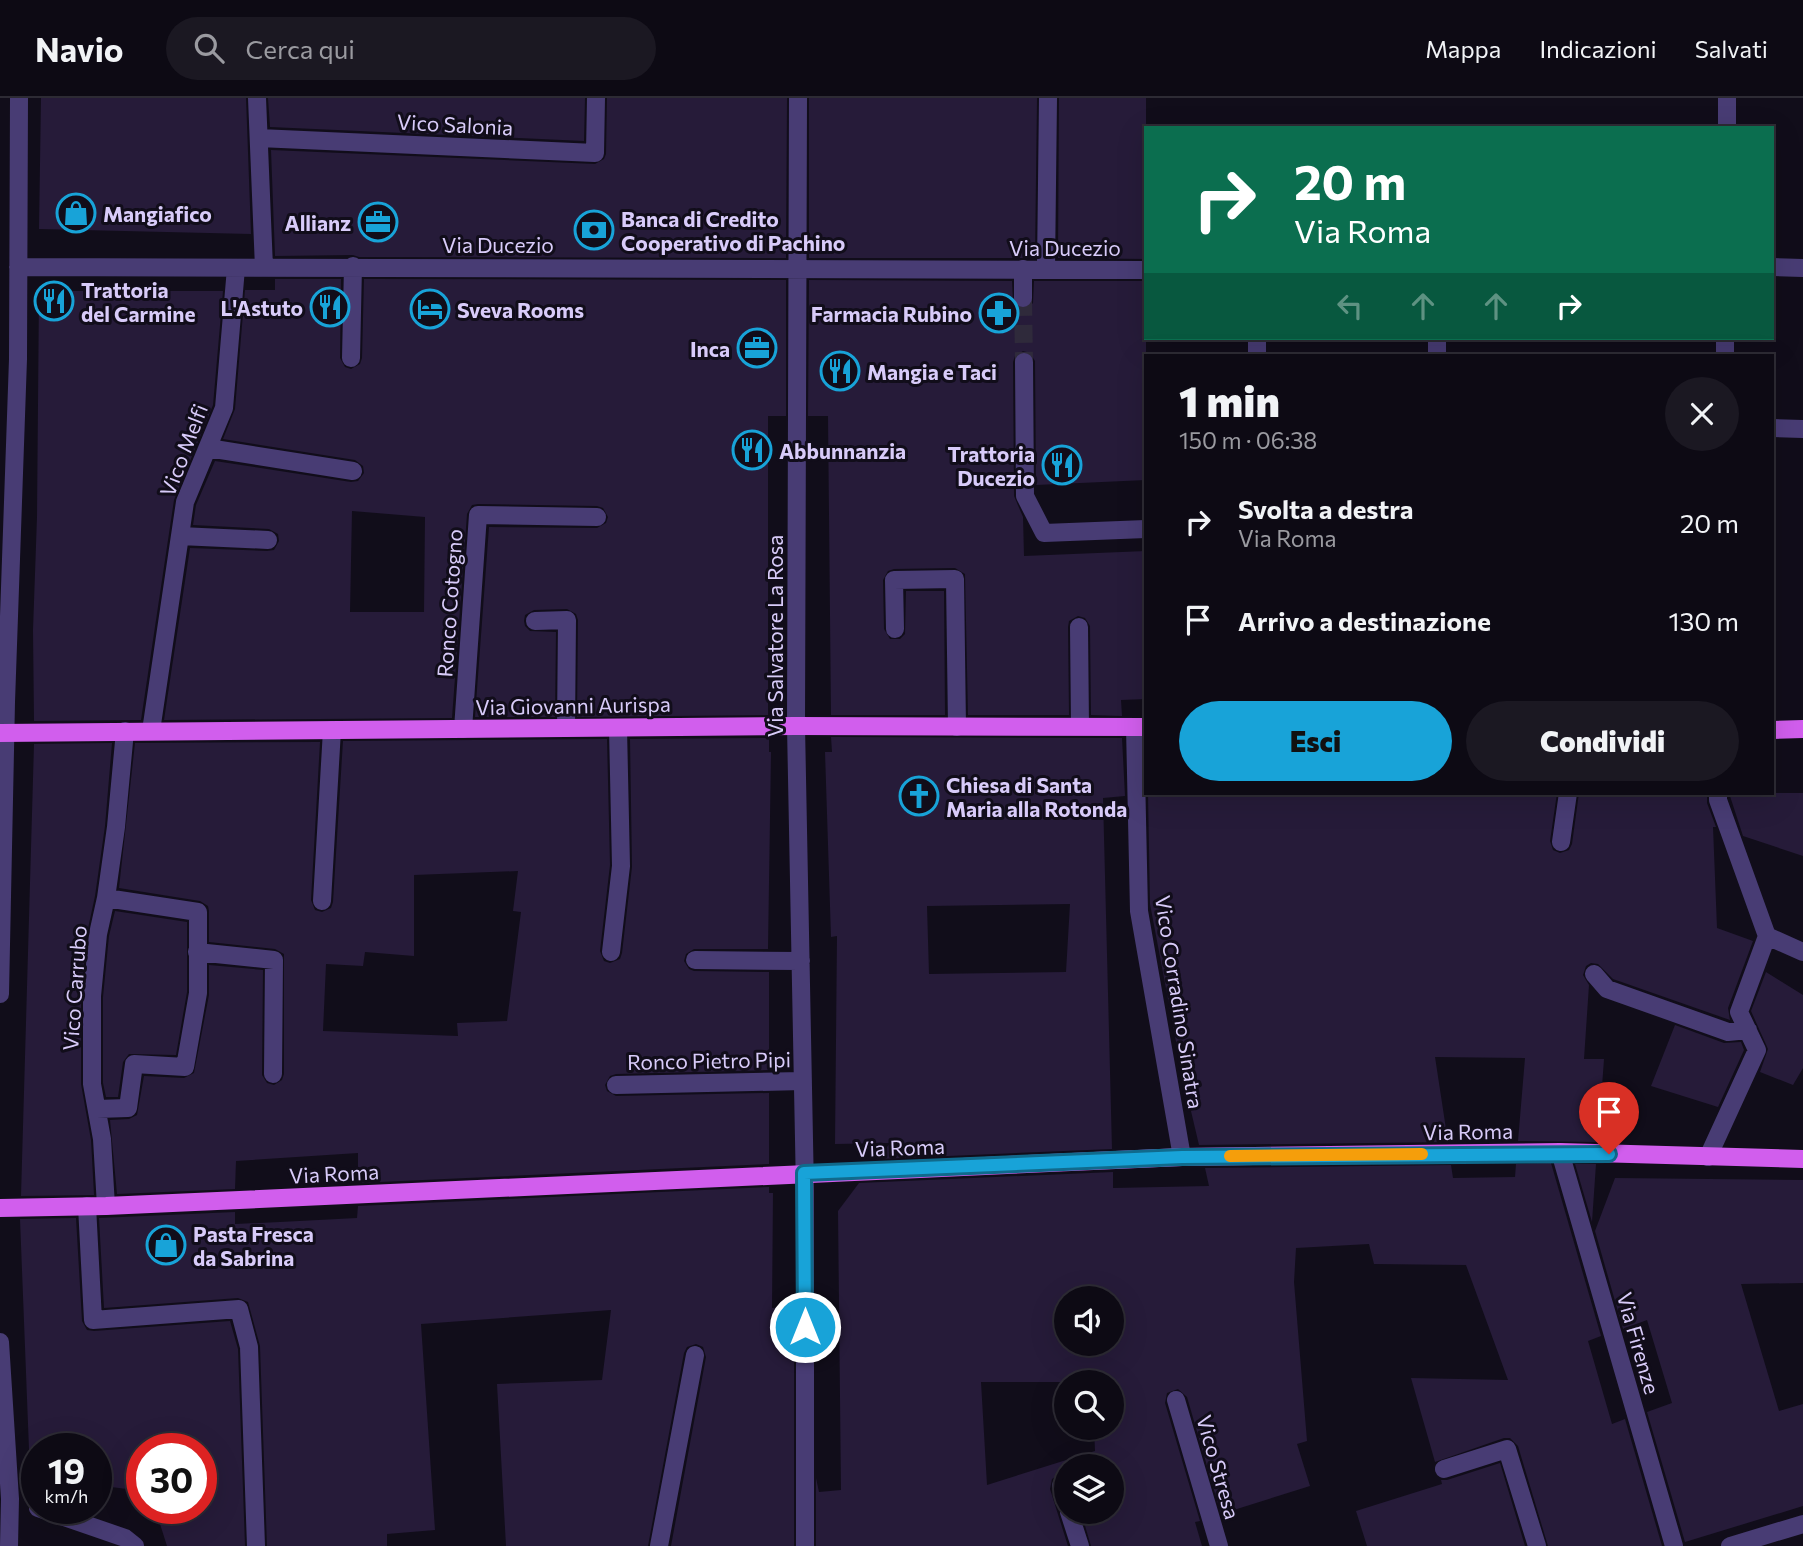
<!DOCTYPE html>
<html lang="it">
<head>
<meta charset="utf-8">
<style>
  body { margin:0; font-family:Commissioner,sans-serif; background:#1b1822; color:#f1f3f6; height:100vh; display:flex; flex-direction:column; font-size:26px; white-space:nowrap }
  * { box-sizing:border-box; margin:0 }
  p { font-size:23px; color:#9a9aa0 }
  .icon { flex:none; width:38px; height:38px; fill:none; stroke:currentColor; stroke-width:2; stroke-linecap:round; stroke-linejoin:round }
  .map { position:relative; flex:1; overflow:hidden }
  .panel { position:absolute; left:1144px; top:256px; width:630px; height:441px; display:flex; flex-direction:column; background:#0d0a14; border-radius:0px; box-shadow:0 7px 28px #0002,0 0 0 2px #2d2b34 }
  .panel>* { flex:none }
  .guide { position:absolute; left:1144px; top:28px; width:630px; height:214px; border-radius:0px; box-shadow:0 7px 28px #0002,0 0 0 2px #2d2b34; background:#0b6e4f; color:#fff; overflow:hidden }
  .fabs { position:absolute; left:1054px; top:1188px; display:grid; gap:14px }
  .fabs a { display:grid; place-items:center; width:70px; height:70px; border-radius:50%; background:#0d0a14; box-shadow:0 7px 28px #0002,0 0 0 2px #2d2b34; font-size:35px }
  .speed { position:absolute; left:21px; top:1335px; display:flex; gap:14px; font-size:35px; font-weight:700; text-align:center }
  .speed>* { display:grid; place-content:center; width:91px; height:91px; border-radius:50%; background:#0d0a14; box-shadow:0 7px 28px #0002,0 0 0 2px #2d2b34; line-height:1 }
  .speed small { font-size:18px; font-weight:400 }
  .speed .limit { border:10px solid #d22; background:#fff; color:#111 }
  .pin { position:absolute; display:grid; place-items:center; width:60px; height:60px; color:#fff; margin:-72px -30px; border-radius:50% 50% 50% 0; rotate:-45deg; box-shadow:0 0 7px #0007 }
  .pin .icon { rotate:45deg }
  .me { position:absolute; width:77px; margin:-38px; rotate:0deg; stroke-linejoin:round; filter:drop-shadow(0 0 5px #0008) }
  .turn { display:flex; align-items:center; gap:24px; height:147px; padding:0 35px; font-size:32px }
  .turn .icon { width:91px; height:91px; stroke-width:2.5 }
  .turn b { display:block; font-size:49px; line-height:60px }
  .lanes { display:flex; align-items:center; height:66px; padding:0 35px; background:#0003; justify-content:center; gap:35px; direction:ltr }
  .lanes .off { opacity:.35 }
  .round { display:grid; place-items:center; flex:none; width:74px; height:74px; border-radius:37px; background:#1b1822 }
  .head { display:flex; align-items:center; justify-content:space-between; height:119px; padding:0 35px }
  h1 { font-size:42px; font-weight:800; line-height:52px }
  .button { display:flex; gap:14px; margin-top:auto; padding:14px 35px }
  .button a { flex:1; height:80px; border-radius:42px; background:#18a3d8; color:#111; font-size:28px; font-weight:800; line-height:80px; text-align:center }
  .button a+a { background:#1b1822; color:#f1f3f6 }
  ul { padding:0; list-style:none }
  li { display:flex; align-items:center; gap:21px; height:98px; padding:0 35px }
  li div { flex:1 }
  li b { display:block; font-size:26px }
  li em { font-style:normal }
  header { display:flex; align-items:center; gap:42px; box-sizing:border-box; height:98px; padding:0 35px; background:#0d0a14; border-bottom:2px solid #2d2b34 }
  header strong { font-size:33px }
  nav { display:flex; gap:38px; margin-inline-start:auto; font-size:24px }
  .search { width:490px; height:63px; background:#1b1822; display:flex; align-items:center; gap:18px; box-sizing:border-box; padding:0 24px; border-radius:38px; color:#9a9aa0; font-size:26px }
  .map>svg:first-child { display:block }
  .building { fill:#261b39; fill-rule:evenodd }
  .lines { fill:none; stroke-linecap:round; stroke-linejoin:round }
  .minor-tunnel { stroke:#2f2a3b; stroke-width:18; stroke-dasharray:18 9; stroke-linecap:butt }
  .minor { stroke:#483c74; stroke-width:18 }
  .major { stroke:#d15eed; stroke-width:18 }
  .route-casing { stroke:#106a8c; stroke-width:18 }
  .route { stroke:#18a3d8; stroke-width:12 }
  .slow { stroke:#f59e0b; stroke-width:12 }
  .labels { text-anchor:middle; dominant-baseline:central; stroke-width:6; stroke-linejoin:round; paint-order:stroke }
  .street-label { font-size:21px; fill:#d8cbf9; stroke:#110d1a }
  .poi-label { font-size:21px; font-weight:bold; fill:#d8cbf9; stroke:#110d1a; text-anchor:start }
</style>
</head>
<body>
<header>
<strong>Navio</strong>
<div class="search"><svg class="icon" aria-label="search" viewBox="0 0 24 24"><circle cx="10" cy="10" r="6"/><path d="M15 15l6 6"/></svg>Cerca qui</div>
<nav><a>Mappa</a><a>Indicazioni</a><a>Salvati</a></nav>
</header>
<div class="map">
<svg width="1803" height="1448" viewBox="0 0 1803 1448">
  <rect width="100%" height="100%" fill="#110d1a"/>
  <!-- building -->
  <path class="building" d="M41,0H246L251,136L39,131Z
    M268,0H585L584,43L270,29Z
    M607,0H787L786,160L359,159L353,157L275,158L271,52L595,66L604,61L606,56Z
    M809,0H1037L1035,160H809Z
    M1059,0H1146V161L1058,160Z
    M275,181H341L340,260L345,269L351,271L360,266L362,260L364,181L786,182V318H768V617L577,619L578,522L576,516L567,511L534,512L525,517L524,523L525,528L530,533L556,534L555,619H475L489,429L597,430L606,425L608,419L603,410L597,408L478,406L472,407L467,416L452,620L164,622L190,450L267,453L274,452L279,443L278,436L269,431L193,427L196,407L215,363L351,384L358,383L364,375L363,368L355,362L223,341L235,311L245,192H275ZM352,413L425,419L424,514H350Z
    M809,182L1012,183L1013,205L1022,211L1029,209L1033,205L1034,183H1146V382L1036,387L1035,263L1030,255L1023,253L1015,258L1013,264L1014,398L1023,419L1024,458L1146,453V601L1121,602L1122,618L1091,617L1090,528L1085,520L1078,518L1069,523L1068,529L1069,617H968L965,476L955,470L894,471L888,473L883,482L884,531L890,541H900L905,536L906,493H944L945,617H831L828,318H808Z
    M39,193H223L213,307L174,402L141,622L34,623L33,532L37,419Z
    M831,639L1122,640L1125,698L1103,700L1112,1051L878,1061L890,1045L835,1046L837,838L831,839L825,654H832ZM1070,806L1066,874L929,876L927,808Z
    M769,640V654H771L768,851H694L686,856L684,863L689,871L694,873L769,874V972L616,976L610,978L605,987L607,993L616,998L769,995V1066L358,1085V1055L236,1063L235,1091L117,1096L110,1022L129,1021L137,1017L144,978L184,980L194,975L209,897V867L263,872L262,977L267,985L274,987L282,982L284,976V856L275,851L209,844V813L208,808L200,803L119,790L135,645L320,644L311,802L315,812L322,814L331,810L333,804L343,643L607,641L610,767L600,853L604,863L610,865L620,861L622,855L632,769L630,641ZM518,773L513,813L521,814L507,923L457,925L458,938L323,933L326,866L363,868L365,854L414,858V777Z
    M112,645L105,728L95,798L87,835L81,898V986L91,1042L94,1097L21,1098L34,646Z
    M1148,695H1557L1550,743L1553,752L1560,755L1569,752L1572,746L1579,695H1707V705L1716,729H1713L1717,830L1753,843L1728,910L1730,922L1613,881L1598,866L1591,865L1586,868L1583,877L1589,887L1584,961H1604L1598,1044L1518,1043L1525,960L1435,959L1448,1044L1199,1047L1182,975L1150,806Z
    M1729,695H1803V758L1743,738Z
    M115,813L187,824V894L176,957L129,956L123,964L118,999H106L103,985V899L109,838Z
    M1766,874L1803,897V970L1793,987L1760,974L1768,951L1751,913Z
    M1675,927L1724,945L1741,944L1744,952L1718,1009L1651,988Z
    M1551,1065L1601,1238L1588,1243L1612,1326L1625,1321L1662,1448H1548L1518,1348L1510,1340H1504L1435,1364L1411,1280L1508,1282L1466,1167L1374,1166L1369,1146L1296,1150L1294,1184L1307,1343L1297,1346L1310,1388L1221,1416L1187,1299L1178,1291L1167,1295L1165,1305L1200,1423L1195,1424L1202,1448H1091L1081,1414H1111V1368H1066V1378L1058,1377L1052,1381L1050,1391L1068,1448H816V1380L819,1394L841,1392L838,1113L859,1085L1113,1074V1090L1209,1088L1205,1070L1451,1067L1453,1080L1515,1079L1516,1066ZM1066,1200H1111V1246H1066ZM981,1284H1111V1330H1094L1095,1353L987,1387Z
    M1575,1066H1596L1592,1124Z
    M1615,1080L1803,1082V1185L1741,1186L1779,1313L1803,1306V1408L1685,1444L1647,1314L1672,1305L1647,1222L1623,1231L1595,1133Z
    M769,1089V1095H773L772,1210L783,1209L794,1265V1448H671L706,1259L703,1249L696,1246L687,1249L684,1255L648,1448H506L497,1286L602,1282L611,1212L421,1226L435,1432L387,1436V1448H267L260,1248L248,1204L238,1200L104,1210L99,1120L235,1114V1126L280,1124L357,1120L358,1108Z
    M76,1120L82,1223L87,1232L94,1233L230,1223L238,1251L245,1448H167L155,1410H201V1351H142V1393L96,1387V1351H37V1378L30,1377L20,1121Z
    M1500,1365L1525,1448H1367L1356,1413L1442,1386L1441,1382H1447Z"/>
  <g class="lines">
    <!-- minor-tunnel -->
    <path class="minor-tunnel" d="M1023,200L1024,264"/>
    <!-- minor -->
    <path class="minor" d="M257,0L264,170
      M798,0L796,628L805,1093V1448
      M1727,30V0
      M259,40L595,55L596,0
      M18,169L1146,172
      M1773,169L1803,170
      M1023,171V200
      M1046,171L1048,0
      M1257,240V257
      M1725,240V257
      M1437,257V240
      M351,260L353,168
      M1024,264L1025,398L1044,435L1146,431
      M1773,330L1803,331
      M208,350L353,373
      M180,438L268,442
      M535,523L567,522L566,630
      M1079,529L1080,628
      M895,531L894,482L955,481L957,629
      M1135,629L1139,813L1182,1059
      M463,631L478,417L597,419
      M151,633L185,404L224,310L236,170
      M1561,744L1568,695
      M322,803L332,632
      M1767,838L1803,854
      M197,854L274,862L273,976
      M611,854L621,768L618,630
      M695,862L801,863
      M1594,876L1607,891L1728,934L1748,932
      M0,896L6,604L18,261L19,0
      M616,987L803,983
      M97,1011L128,1010L134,966L185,969L198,895V814L106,800
      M1560,1054L1674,1448
      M1708,1059L1757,952L1739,914L1767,838L1718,702V695
      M87,1108L93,1222L239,1211L249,1249L256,1448
      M106,1108L102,1041L92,986V898L98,836L106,800L116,729L125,633
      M0,1244L10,1401L9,1448
      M1176,1302L1219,1448
      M1444,1371L1507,1351L1537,1448
      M1061,1388L1066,1404
      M38,1410L125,1440L135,1448
      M1069,1414L1080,1448
      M659,1448L695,1257
      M1730,1448L1803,1426"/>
    <!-- major -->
    <path class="major" d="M1773,632L1803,631
      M0,635L796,628L1146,629
      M0,1110L106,1108L1182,1059L1560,1054L1803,1061"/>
  </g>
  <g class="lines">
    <defs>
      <path id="route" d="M805,1229L804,1075L1182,1059L1609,1056"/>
    </defs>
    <!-- route casing -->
    <use href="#route" class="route-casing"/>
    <!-- route -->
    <use href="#route" class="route"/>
    <!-- slow -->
    <path class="slow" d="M1230,1058L1422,1056"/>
  </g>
  <!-- icons -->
  <defs>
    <symbol id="shop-ring" viewBox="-11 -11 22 22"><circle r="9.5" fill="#110d1a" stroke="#18a3d8" stroke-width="1.5"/><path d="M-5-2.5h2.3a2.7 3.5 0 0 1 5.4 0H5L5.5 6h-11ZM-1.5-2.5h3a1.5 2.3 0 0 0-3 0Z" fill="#18a3d8"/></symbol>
    <symbol id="office-ring" viewBox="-11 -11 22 22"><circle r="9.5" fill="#110d1a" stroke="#18a3d8" stroke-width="1.5"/><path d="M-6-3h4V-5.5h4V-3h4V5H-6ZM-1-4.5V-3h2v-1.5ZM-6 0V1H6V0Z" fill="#18a3d8"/></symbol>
    <symbol id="bank-ring" viewBox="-11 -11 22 22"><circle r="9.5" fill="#110d1a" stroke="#18a3d8" stroke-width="1.5"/><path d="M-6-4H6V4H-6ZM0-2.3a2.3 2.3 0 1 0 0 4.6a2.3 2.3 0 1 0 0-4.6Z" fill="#18a3d8"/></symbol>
    <symbol id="restaurant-ring" viewBox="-11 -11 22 22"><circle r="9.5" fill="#110d1a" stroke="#18a3d8" stroke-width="1.5"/><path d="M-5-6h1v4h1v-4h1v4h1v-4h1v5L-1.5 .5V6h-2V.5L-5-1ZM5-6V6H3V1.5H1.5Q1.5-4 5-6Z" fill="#18a3d8"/></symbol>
    <symbol id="hotel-ring" viewBox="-11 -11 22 22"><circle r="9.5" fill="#110d1a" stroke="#18a3d8" stroke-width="1.5"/><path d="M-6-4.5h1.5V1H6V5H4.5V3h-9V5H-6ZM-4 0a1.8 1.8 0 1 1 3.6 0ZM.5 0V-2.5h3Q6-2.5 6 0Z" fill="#18a3d8"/></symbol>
    <symbol id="pharmacy-ring" viewBox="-11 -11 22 22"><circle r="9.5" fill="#110d1a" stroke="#18a3d8" stroke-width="1.5"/><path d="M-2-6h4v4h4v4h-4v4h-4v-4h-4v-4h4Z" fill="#18a3d8"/></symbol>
    <symbol id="church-ring" viewBox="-11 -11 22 22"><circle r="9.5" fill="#110d1a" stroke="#18a3d8" stroke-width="1.5"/><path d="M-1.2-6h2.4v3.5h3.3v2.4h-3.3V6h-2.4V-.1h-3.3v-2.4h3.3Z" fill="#18a3d8"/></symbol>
  </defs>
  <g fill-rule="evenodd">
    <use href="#shop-ring" x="54" y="93" width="44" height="44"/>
    <use href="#office-ring" x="356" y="102" width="44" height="44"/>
    <use href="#bank-ring" x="572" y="110" width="44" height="44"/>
    <use href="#restaurant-ring" x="32" y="181" width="44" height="44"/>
    <use href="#restaurant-ring" x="308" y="187" width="44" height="44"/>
    <use href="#hotel-ring" x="408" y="189" width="44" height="44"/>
    <use href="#pharmacy-ring" x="977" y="193" width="44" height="44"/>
    <use href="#office-ring" x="735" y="228" width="44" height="44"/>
    <use href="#restaurant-ring" x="818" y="251" width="44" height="44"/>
    <use href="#restaurant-ring" x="730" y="330" width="44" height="44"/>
    <use href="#restaurant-ring" x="1040" y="345" width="44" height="44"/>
    <use href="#church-ring" x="897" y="676" width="44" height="44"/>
    <use href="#shop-ring" x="144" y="1125" width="44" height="44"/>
  </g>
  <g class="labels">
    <!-- street labels -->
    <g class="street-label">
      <text transform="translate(455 26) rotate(3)">Vico Salonia</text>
      <text x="498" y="146">Via Ducezio</text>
      <text x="1065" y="149">Via Ducezio</text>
      <text transform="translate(183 352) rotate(-69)">Vico Melfi</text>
      <text transform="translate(449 505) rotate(-86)">Ronco Cotogno</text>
      <text transform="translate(774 538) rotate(-90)">Via Salvatore La Rosa</text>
      <text transform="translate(573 607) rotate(-1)">Via Giovanni Aurispa</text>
      <text transform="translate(74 890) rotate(-86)">Vico Carrubo</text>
      <text transform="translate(1180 904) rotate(81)">Vico Corradino Sinatra</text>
      <text transform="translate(709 962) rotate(-1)">Ronco Pietro Pipi</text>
      <text transform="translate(1468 1033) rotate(-1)">Via Roma</text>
      <text transform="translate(900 1049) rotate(-2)">Via Roma</text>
      <text transform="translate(334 1075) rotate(-3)">Via Roma</text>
      <text transform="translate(1639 1245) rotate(74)">Via Firenze</text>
      <text transform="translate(1219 1369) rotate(74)">Vico Stresa</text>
    </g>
    <!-- poi labels -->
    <g class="poi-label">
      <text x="103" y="115">Mangiafico</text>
      <text x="621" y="120">Banca di Credito<tspan x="621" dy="24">Cooperativo di Pachino</tspan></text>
      <text x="351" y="124" text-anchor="end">Allianz</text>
      <text x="81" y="191">Trattoria<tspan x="81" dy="24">del Carmine</tspan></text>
      <text x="303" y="209" text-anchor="end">L'Astuto</text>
      <text x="457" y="211">Sveva Rooms</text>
      <text x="972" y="215" text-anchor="end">Farmacia Rubino</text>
      <text x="730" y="250" text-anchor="end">Inca</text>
      <text x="867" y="273">Mangia e Taci</text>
      <text x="779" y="352">Abbunnanzia</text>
      <text x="1035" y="355" text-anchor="end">Trattoria<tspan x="1035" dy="24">Ducezio</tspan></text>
      <text x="946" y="686">Chiesa di Santa<tspan x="946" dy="24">Maria alla Rotonda</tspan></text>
      <text x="193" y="1135">Pasta Fresca<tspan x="193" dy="24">da Sabrina</tspan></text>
    </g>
  </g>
</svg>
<div class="fabs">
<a><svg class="icon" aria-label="sound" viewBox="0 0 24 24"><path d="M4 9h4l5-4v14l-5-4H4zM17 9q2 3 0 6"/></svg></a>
<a><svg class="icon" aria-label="search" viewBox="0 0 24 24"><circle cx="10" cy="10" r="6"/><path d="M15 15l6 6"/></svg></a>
<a><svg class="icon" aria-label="layers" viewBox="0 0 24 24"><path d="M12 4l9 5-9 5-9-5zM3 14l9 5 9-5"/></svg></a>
</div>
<div class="speed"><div>19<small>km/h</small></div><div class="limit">30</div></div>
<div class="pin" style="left:1609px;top:1056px;background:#d93025"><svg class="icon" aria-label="arrive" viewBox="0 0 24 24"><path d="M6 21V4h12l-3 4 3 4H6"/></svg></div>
<svg class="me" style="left:805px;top:1229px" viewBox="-20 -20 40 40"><circle r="17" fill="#18a3d8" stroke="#fff" stroke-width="3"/><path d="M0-11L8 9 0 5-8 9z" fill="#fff"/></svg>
<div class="guide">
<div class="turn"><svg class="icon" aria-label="right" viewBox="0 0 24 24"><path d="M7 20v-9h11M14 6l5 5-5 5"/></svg><div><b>20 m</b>Via Roma</div></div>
<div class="lanes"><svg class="icon off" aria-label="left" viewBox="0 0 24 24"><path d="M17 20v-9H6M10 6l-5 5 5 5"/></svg><svg class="icon off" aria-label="ahead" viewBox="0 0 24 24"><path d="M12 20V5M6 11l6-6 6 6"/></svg><svg class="icon off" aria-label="ahead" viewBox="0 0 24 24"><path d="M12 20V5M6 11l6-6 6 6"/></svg><svg class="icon" aria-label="right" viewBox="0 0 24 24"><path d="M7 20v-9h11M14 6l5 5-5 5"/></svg></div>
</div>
<section class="panel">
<div class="head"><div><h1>1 min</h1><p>150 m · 06:38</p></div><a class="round"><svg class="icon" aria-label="close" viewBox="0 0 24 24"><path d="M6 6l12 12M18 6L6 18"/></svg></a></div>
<ul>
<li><svg class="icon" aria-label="right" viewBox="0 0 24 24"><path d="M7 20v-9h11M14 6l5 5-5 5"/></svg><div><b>Svolta a destra</b><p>Via Roma</p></div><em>20 m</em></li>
<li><svg class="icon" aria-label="arrive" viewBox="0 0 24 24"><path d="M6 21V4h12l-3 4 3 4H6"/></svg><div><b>Arrivo a destinazione</b></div><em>130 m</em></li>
</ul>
<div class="button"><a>Esci</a><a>Condividi</a></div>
</section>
</div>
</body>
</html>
